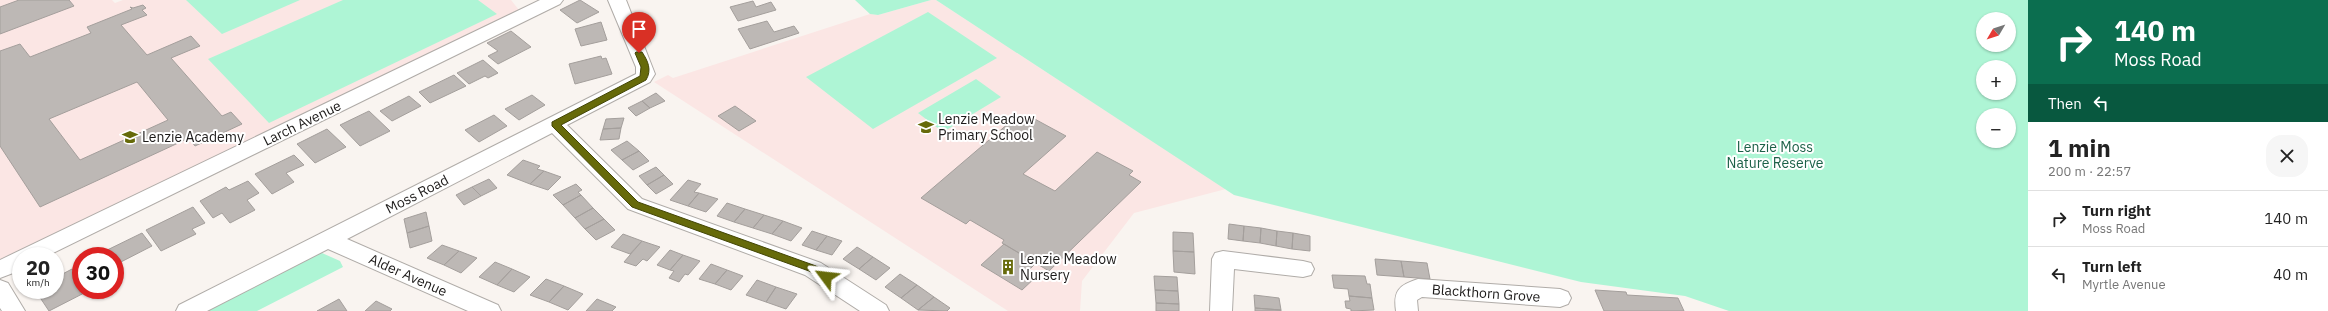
<!DOCTYPE html>
<html lang="en">
<head>
<meta charset="utf-8">
<style>
  body { margin:0; font-family:"IBM Plex Sans",sans-serif; background:#f6f6f6; color:#222; height:100vh; display:flex; flex-direction:column; font-size:15px; white-space:nowrap }
  * { box-sizing:border-box; margin:0 }
  p { font-size:13px; color:#767676 }
  .icon { flex:none; width:22px; height:22px; fill:none; stroke:currentColor; stroke-width:2; stroke-linecap:round; stroke-linejoin:round }
  .map { position:relative; flex:1; overflow:hidden }
  .drawer { display:flex; flex-direction:column; background:#fff; width:300px }
  .drawer>* { flex:none }
  .hud { background:#0b6e4f; color:#fff; overflow:hidden }
  .needle { width:26px; rotate:231deg }
  .buttons { position:absolute; left:1976px; top:12px; display:grid; gap:8px }
  .buttons a { display:grid; place-items:center; width:40px; height:40px; border-radius:50%; background:#fff; box-shadow:0 1px 3px #0004; font-size:20px }
  .speed { position:absolute; left:12px; top:247px; display:flex; gap:8px; font-size:20px; font-weight:700; text-align:center }
  .speed>* { display:grid; place-content:center; width:52px; height:52px; border-radius:50%; background:#fff; box-shadow:0 1px 3px #0004; line-height:1 }
  .speed small { font-size:10px; font-weight:400 }
  .speed .limit { border:6px solid #d22; background:#fff; color:#111 }
  .pin { position:absolute; display:grid; place-items:center; width:34px; height:34px; color:#fff; margin:-41px -17px; border-radius:50% 50% 50% 0; rotate:-45deg; box-shadow:0 0 4px #0007 }
  .pin .icon { rotate:45deg }
  .me { position:absolute; width:44px; margin:-22px; rotate:300deg; stroke-linejoin:round; filter:drop-shadow(0 0 3px #0008) }
  .turn { display:flex; align-items:center; gap:14px; height:84px; padding:0 20px; font-size:18px }
  .turn .icon { width:52px; height:52px; stroke-width:2.5 }
  .turn b { display:block; font-size:28px; line-height:34px }
  .then { display:flex; align-items:center; height:38px; padding:0 20px; background:#0003; gap:8px; font-size:15px }
  .round { display:grid; place-items:center; flex:none; width:42px; height:42px; border-radius:16px; background:#f6f6f6 }
  .headline { display:flex; align-items:center; justify-content:space-between; height:68px; padding:0 20px }
  h1 { font-size:24px; font-weight:700; line-height:30px }
  ul { padding:0; list-style:none }
  li { display:flex; align-items:center; gap:12px; height:56px; padding:0 20px; border-top:1px solid #e0e0e0 }
  li div { flex:1 }
  li b { display:block; font-size:15px }
  li em { font-style:normal }
  main { display:flex; flex:1; min-height:0 }
  .map>svg:first-child { display:block }
  .education { fill:#fbe6e4 }
  .green { fill:#aef5d5; fill-rule:evenodd }
  .building { fill:#bdb8b5; stroke:#a49f9c; fill-rule:evenodd }
  .lines { fill:none; stroke-linecap:round; stroke-linejoin:round }
  .street-casing { stroke:#b0aca8; stroke-width:2 }
  .street { fill:#fff; fill-rule:evenodd }
  .route { fill:#666a0a; stroke:#424506 }
  .labels { text-anchor:middle; dominant-baseline:central; stroke-width:4; stroke-linejoin:round; paint-order:stroke }
  .poi-label { font-size:14px; fill:#1c1a19; stroke:#fff; text-anchor:start }
  .street-label { font-size:14px; fill:#1c1a19; stroke:#fff }
  .park-label { font-size:14px; fill:#1c6148; stroke:#fff }
</style>
</head>
<body>
<main>
<div class="map">
<svg width="2028" height="311" viewBox="0 0 2028 311">
  <rect width="100%" height="100%" fill="#f9f4f0"/>
  <!-- education -->
  <path class="education" d="M0,0H112L115,3L123,0H511L519,10L0,264Z
    M931,0H936L1226,189L1134,213L1082,281L1080,311H1008L654,82L668,75L673,78L870,14L878,15Z"/>
  <!-- green -->
  <path class="green" d="M186,0H300L222,34Z
    M343,0H478L497,14L269,123L208,59Z
    M855,0H931L878,15L870,14Z
    M936,0H2028V311H1729L1685,296L1581,282L1234,195ZM1983,19H2009V45H1983ZM1983,67H2009V93H1983ZM1983,115H2009V141H1983Z
    M928,12L997,58L873,129L806,77Z
    M976,79L1001,97L943,132L918,113Z
    M322,253L340,261L343,267L257,311H199L306,256Z"/>
  <!-- building -->
  <path class="building" d="M19,0H69L74,6L0,34V7Z
    M580,0L599,12L577,23L560,10Z
    M753,1L756,7L771,2L776,10L738,21L730,7Z
    M143,5L146,8L142,10L147,15L121,25L147,55L191,36L200,46L171,58L222,116L231,112L242,124L195,146L189,138L40,207L0,146V51L20,44L30,57L91,33L87,27L132,9L130,7L133,8ZM137,82L168,120L80,160L49,119Z
    M767,21L774,32L794,26L799,33L750,49L738,29Z
    M601,22L607,40L581,46L575,29Z
    M511,31L531,47L498,64L488,56L498,51L487,43Z
    M601,56L602,59L606,58L612,74L575,84L569,64Z
    M483,60L498,73L488,78L485,76L469,84L457,73Z
    M454,75L466,86L430,103L419,92Z
    M656,93L665,101L650,108L642,101Z
    M532,95L545,105L519,120L505,109Z
    M409,96L421,106L392,121L380,111Z
    M642,101L650,108L636,116L628,108Z
    M735,106L756,121L739,131L718,116Z
    M369,111L390,131L360,146L340,125Z
    M494,115L507,126L479,142L465,130Z
    M1016,117L1026,122L1031,117L1066,136L1023,174L1055,191L1097,152L1133,171L1129,175L1141,182L1049,271L1002,243L1004,240L970,220L966,224L921,198Z
    M624,118L621,128L603,129L606,119Z
    M621,128L619,139L600,140L603,129Z
    M327,129L346,147L315,163L297,144Z
    M627,141L639,151L622,160L611,150Z
    M639,151L649,161L633,170L622,160Z
    M294,155L304,165L286,173L294,182L272,194L255,174Z
    M523,160L540,166L537,169L544,171L530,184L507,175Z
    M656,167L664,175L647,185L639,176Z
    M544,171L561,177L548,190L530,184Z
    M664,175L673,184L656,194L647,185Z
    M489,179L497,188L481,196L472,187Z
    M688,180L701,184L694,192L699,193L688,206L670,200Z
    M248,181L259,193L247,200L255,210L230,223L222,213L213,218L200,201L226,187L229,190Z
    M576,184L582,190L578,192L581,195L563,205L553,195Z
    M472,187L481,196L464,205L456,195Z
    M699,193L718,199L706,212L688,206Z
    M581,195L593,208L575,218L563,205Z
    M727,203L745,209L734,222L717,216Z
    M193,207L205,223L192,229L196,234L161,251L146,230Z
    M593,208L604,219L585,229L575,218Z
    M745,209L764,215L753,228L734,222Z
    M426,212L429,226L407,233L404,219Z
    M764,215L783,221L772,234L753,228Z
    M604,219L615,230L596,240L585,229Z
    M783,221L802,228L791,241L772,234Z
    M1229,224L1244,226L1243,241L1228,239Z
    M429,226L432,241L410,248L407,233Z
    M1244,226L1261,228L1260,243L1243,241Z
    M1261,228L1277,231L1276,246L1260,243Z
    M812,231L827,236L816,250L802,245Z
    M1277,231L1293,233L1292,249L1276,246Z
    M1173,232L1193,233L1194,252L1173,251Z
    M142,233L152,246L115,265V256L97,255Z
    M1293,233L1310,236V251L1292,249Z
    M623,234L642,241L630,254L611,247Z
    M827,236L842,241L832,255L816,250Z
    M642,241L660,247L647,261L643,259L636,266L624,262Z
    M1004,244L1036,263L1029,270L1038,275L1022,290L981,265Z
    M442,245L459,251L444,265L427,258Z
    M857,247L873,257L859,269L843,259Z
    M670,250L683,255L670,270L657,265Z
    M459,251L477,258L461,273L444,265Z
    M1173,251L1194,252L1195,274L1174,272Z
    M683,255L700,261L688,275L685,274L679,282L669,278L674,271L670,270Z
    M873,257L890,268L876,280L859,269Z
    M1375,259L1401,261L1404,277L1377,275Z
    M1401,261L1427,263L1430,279L1404,277Z
    M495,262L512,269L497,285L479,277Z
    M711,264L727,270L715,284L699,279Z
    M72,269L81,281V290L88,291L49,311L35,290H55V278Z
    M512,269L530,277L514,292L497,285Z
    M727,270L743,276L731,290L715,284Z
    M900,274L917,285L901,298L885,287Z
    M1332,275L1365,276L1367,284H1370L1372,298L1349,296L1348,289L1334,288Z
    M1154,276L1177,277L1178,291L1155,290Z
    M546,279L564,286L549,302L530,295Z
    M757,280L776,287L766,302L746,295Z
    M917,285L934,297L918,310L901,298Z
    M564,286L583,294L568,310L549,302Z
    M776,287L797,294L786,309L766,302Z
    M1155,290L1178,291L1179,304L1156,303Z
    M1595,290L1626,292L1627,295L1678,298L1684,311H1604Z
    M1254,295L1279,298L1281,310L1255,308Z
    M1349,296L1372,298L1374,310L1351,311V309L1346,308L1345,301H1350Z
    M934,297L950,308L947,311L918,310Z
    M339,299L347,311H317Z
    M597,299L616,307L612,311H586Z
    M376,301L392,309L390,311H365Z
    M1156,303L1179,304V311H1156Z
    M1255,308L1281,310V311H1255Z"/>
  <g class="lines">
    <defs>
      <path id="street" d="M540,0H563L560,4L47,256H21V270L0,278V260Z
        M608,0H626L655,74L650,82L567,125L642,199L821,263L886,305L889,311H860L805,275L628,209L552,133L347,239L498,305L501,311H468L328,249L207,311H176L179,305L636,74V67Z
        M1223,251L1303,261L1311,263L1314,269L1311,275L1303,277L1234,269L1232,311H1210L1212,259L1215,253Z
        M1418,279L1560,289L1568,292L1571,298L1568,304L1560,307L1422,297L1417,300L1418,311H1396C1393,291 1399,285 1418,279Z
        M0,280L8,283L25,311H2L0,308Z"/>
    </defs>
    <!-- street casing -->
    <use href="#street" class="street-casing"/>
    <!-- street -->
    <use href="#street" class="street"/>
  </g>
  <!-- route -->
  <path class="route" d="M636,52H642C648,61 652,70 646,80L561,125L638,202L816,266L829,274V280H822L809,271L632,207L552,126V122L640,76L641,67L635,53Z"/>
  <!-- icons -->
  <defs>
    <symbol id="school-bare" viewBox="-9 -9 18 18"><path d="M0-5L7-2L0 1L-7-2ZM-4 1L0 2.5L4 1V4Q0 6-4 4Z" fill="#666a0a" stroke="#fff" stroke-width="2.5" paint-order="stroke"/></symbol>
    <symbol id="building-bare" viewBox="-9 -9 18 18"><path d="M-4-6H4V6H1V3H-1V6H-4ZM-2.5-4.3h1.7v1.8h-1.7ZM.8-4.3h1.7v1.8H.8ZM-2.5-1h1.7V.8h-1.7ZM.8-1h1.7V.8H.8Z" fill="#666a0a" stroke="#fff" stroke-width="2.5" paint-order="stroke"/></symbol>
  </defs>
  <g fill-rule="evenodd">
    <use href="#school-bare" x="915" y="116" width="22" height="22"/>
    <use href="#school-bare" x="119" y="126" width="22" height="22"/>
    <use href="#building-bare" x="997" y="256" width="22" height="22"/>
  </g>
  <g class="labels">
    <!-- poi labels -->
    <g class="poi-label">
      <text x="938" y="119">Lenzie Meadow<tspan x="938" dy="16">Primary School</tspan></text>
      <text x="142" y="137">Lenzie Academy</text>
      <text x="1020" y="259">Lenzie Meadow<tspan x="1020" dy="16">Nursery</tspan></text>
    </g>
    <!-- street labels -->
    <g class="street-label">
      <text transform="translate(302 123) rotate(-26)">Larch Avenue</text>
      <text transform="translate(417 194) rotate(-27)">Moss Road</text>
      <text transform="translate(408 275) rotate(24)">Alder Avenue</text>
      <text transform="translate(1486 293) rotate(4)">Blackthorn Grove</text>
    </g>
    <!-- park labels -->
    <g class="park-label">
      <text x="1775" y="147">Lenzie Moss<tspan x="1775" dy="16">Nature Reserve</tspan></text>
    </g>
  </g>
</svg>
<div class="buttons">
<a><svg class="needle" viewBox="-14 -14 28 28"><path d="M0-13l5 13h-10z" fill="#e53935"/><path d="M0 13l5-13h-10z" fill="#767676"/></svg></a>
<a>+</a>
<a>−</a>
</div>
<div class="speed"><div>20<small>km/h</small></div><div class="limit">30</div></div>
<div class="pin" style="left:639px;top:53px;background:#d93025"><svg class="icon" aria-label="arrive" viewBox="0 0 24 24"><path d="M6 21V4h12l-3 4 3 4H6"/></svg></div>
<svg class="me" style="left:826px;top:277px" viewBox="-20 -20 40 40"><path d="M0-17L14 15 0 8-14 15z" fill="#666a0a" stroke="#fff" stroke-width="4"/></svg>
</div>
<section class="drawer">
<div class="hud">
<div class="turn"><svg class="icon" aria-label="right" viewBox="0 0 24 24"><path d="M7 20v-9h11M14 6l5 5-5 5"/></svg><div><b>140 m</b>Moss Road</div></div>
<div class="then">Then<svg class="icon" aria-label="left" viewBox="0 0 24 24"><path d="M17 20v-9H6M10 6l-5 5 5 5"/></svg></div>
</div>
<div class="headline"><div><h1>1 min</h1><p>200 m · 22:57</p></div><a class="round"><svg class="icon" aria-label="close" viewBox="0 0 24 24"><path d="M6 6l12 12M18 6L6 18"/></svg></a></div>
<ul>
<li><svg class="icon" aria-label="right" viewBox="0 0 24 24"><path d="M7 20v-9h11M14 6l5 5-5 5"/></svg><div><b>Turn right</b><p>Moss Road</p></div><em>140 m</em></li>
<li><svg class="icon" aria-label="left" viewBox="0 0 24 24"><path d="M17 20v-9H6M10 6l-5 5 5 5"/></svg><div><b>Turn left</b><p>Myrtle Avenue</p></div><em>40 m</em></li>
</ul>
</section>
</main>
</body>
</html>
